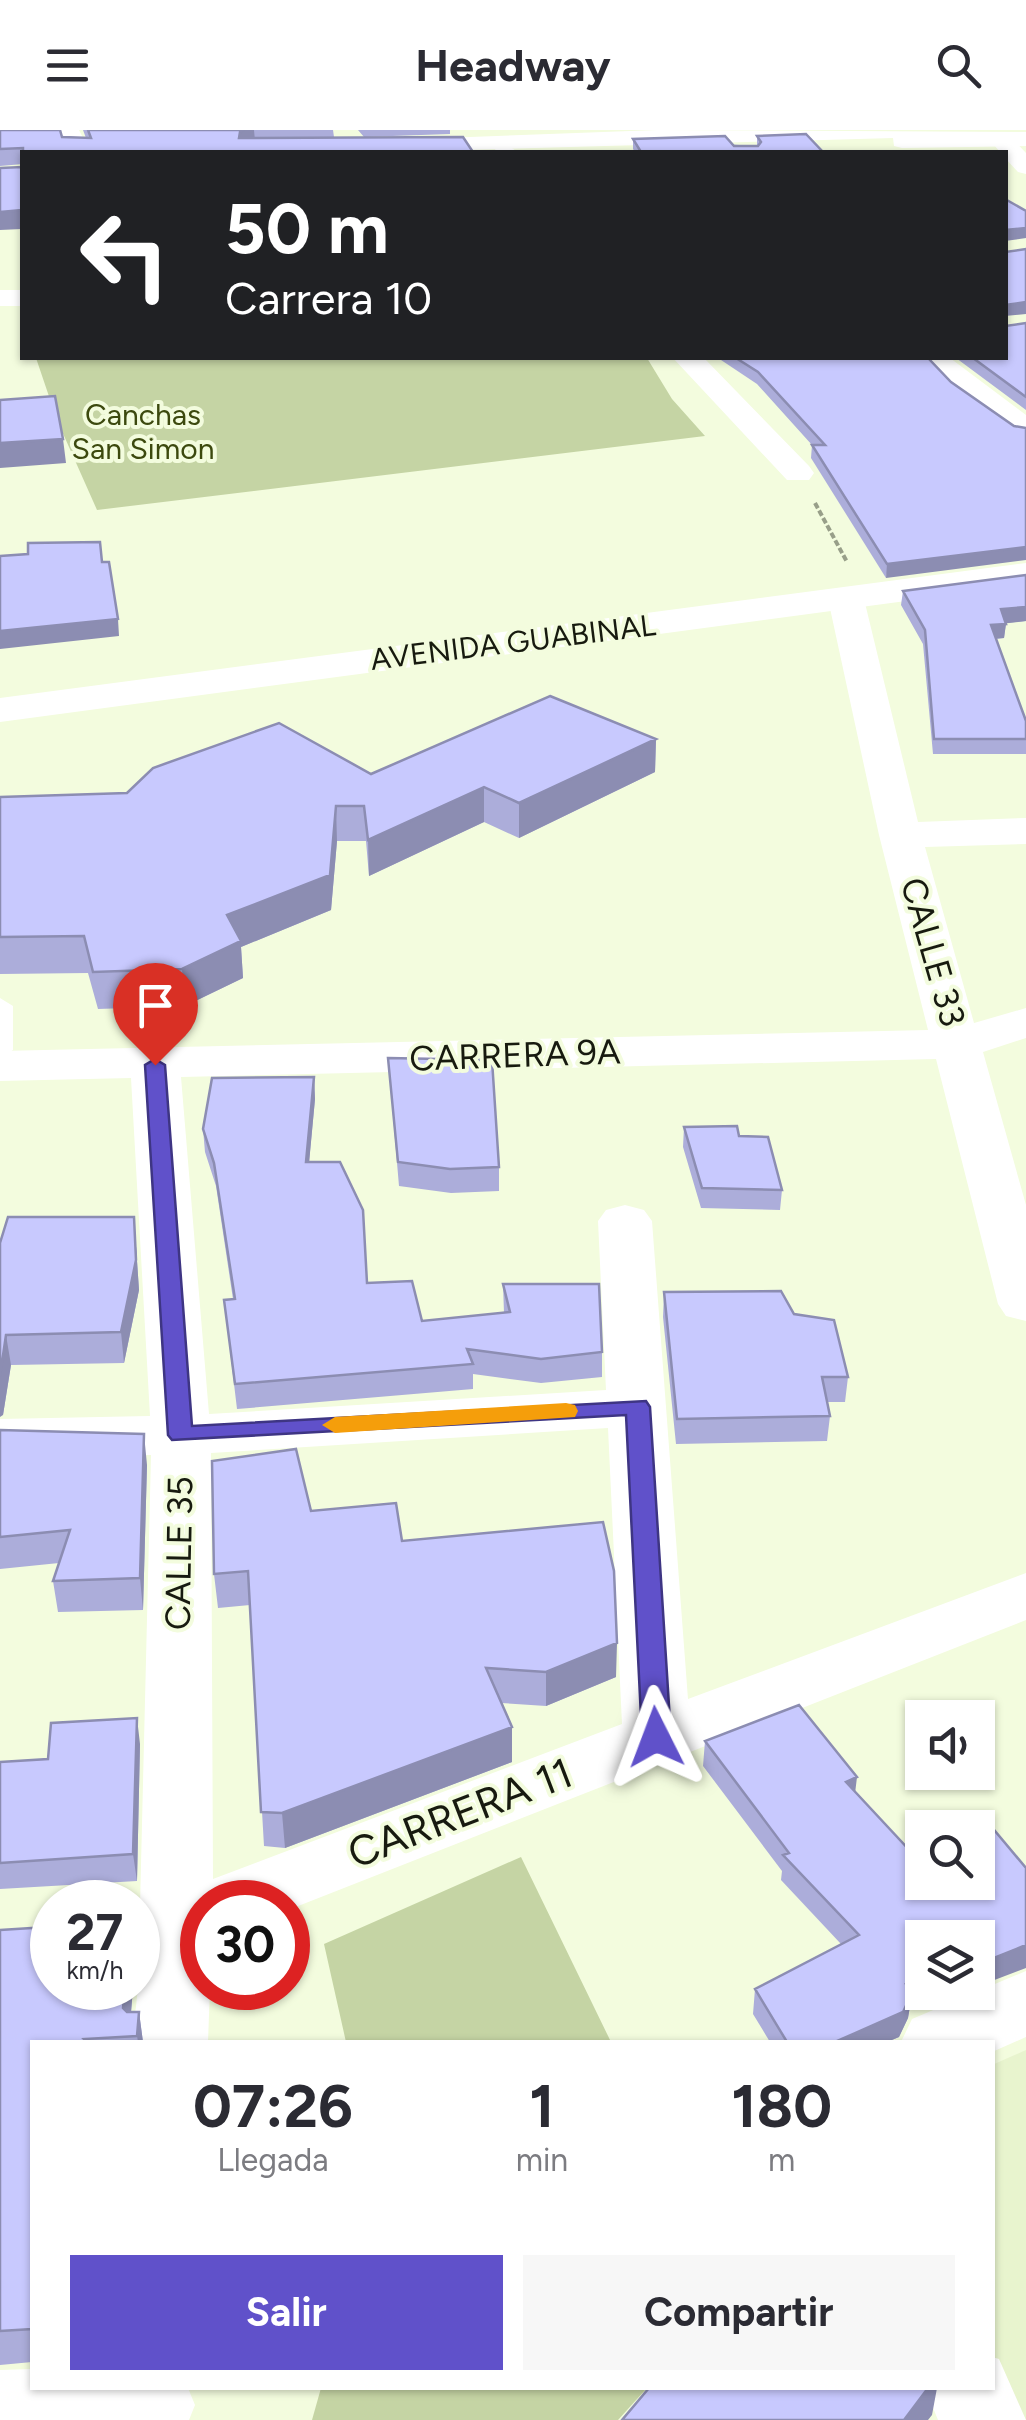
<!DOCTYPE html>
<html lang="es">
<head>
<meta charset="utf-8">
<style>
  body { margin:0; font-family:Figtree,sans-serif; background:#f7f7f7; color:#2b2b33; height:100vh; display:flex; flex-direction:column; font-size:38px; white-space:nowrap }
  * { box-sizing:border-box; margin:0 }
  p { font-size:32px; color:#7c7c81 }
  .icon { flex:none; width:55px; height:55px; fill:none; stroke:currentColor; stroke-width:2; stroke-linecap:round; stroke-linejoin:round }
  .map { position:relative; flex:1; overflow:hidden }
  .drawer { position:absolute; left:30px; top:1910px; width:965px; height:350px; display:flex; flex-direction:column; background:#fff; border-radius:0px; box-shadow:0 2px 8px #0004 }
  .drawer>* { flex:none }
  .hud { position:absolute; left:20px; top:20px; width:988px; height:210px; border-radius:0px; box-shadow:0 2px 8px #0004; background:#202124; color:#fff; overflow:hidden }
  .fabs { position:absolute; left:905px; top:1570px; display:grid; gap:20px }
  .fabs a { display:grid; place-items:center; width:90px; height:90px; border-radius:0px; background:#fff; box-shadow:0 2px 8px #0004; font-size:50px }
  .speed { position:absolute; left:30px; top:1750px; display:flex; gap:20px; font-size:50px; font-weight:700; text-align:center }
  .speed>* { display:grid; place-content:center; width:130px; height:130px; border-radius:50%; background:#fff; box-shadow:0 2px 8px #0004; line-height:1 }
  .speed small { font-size:25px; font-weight:400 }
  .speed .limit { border:15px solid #d22; background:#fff; color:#111 }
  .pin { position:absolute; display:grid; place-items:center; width:85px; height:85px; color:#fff; margin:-102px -42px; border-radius:50% 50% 50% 0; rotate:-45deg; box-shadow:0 0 10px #0007 }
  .pin .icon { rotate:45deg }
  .me { position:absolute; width:110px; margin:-55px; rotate:357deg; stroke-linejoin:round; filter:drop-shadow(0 0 8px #0008) }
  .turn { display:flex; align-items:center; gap:35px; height:210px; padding:0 40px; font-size:45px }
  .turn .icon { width:130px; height:130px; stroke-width:2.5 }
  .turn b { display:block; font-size:70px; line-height:85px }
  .eta { display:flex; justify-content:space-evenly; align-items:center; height:170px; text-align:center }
  .eta b { font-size:60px; font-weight:700; line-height:70px }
  .action { display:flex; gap:20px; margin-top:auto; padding:20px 40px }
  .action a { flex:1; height:115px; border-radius:0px; background:#6051ca; color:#fff; font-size:40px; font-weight:700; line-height:115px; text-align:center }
  .action a+a { background:#f7f7f7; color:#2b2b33 }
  header { display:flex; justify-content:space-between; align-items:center; height:130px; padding:0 40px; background:#fff; font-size:45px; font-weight:700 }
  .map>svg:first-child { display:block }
  .built { fill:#e8f4ce }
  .green { fill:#c5d4a4 }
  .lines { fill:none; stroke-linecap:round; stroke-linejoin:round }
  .path { stroke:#989f89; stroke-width:4; stroke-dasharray:6 2.5; stroke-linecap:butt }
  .service { fill:#fff; fill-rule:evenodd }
  .minor { fill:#fff; fill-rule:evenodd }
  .tertiary { fill:#fff; fill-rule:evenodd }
  .secondary { fill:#fff; fill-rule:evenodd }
  .wall { fill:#acadda }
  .shaded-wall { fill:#8c8db2 }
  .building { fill:#c8c9fe; stroke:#8c8db2; stroke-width:2.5 }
  .route { fill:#6051ca; stroke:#3e3583; stroke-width:2.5 }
  .slow { fill:#f59e0b }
  .labels { text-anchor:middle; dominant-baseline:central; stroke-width:8; stroke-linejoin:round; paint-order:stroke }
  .far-park-label { font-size:30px; fill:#3c490e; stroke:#f3fcde }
  .far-street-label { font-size:30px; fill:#171a0f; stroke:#f3fcde }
  .street-label { font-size:35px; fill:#171a0f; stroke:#f3fcde }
  .near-street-label { font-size:42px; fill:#171a0f; stroke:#f3fcde }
</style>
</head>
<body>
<header><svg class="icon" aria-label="menu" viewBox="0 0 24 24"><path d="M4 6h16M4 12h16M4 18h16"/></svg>Headway<svg class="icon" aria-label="search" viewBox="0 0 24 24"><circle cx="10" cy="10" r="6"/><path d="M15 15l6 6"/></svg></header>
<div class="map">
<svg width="1026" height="2290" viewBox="0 0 1026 2290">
  <rect width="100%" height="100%" fill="#f3fcde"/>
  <!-- built -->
  <path class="built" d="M1026,1920V2290L993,2250L992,1935Z"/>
  <!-- green -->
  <path class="green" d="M36,228H647L672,269L705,306L97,380L57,290Z
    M521,1727L611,1912H346L324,1814Z
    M321,2258H647L618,2290H312Z"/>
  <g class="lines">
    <!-- path -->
    <path class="path" d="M815,373L847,432"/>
    <!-- service -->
    <path class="service" d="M0,868L13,876V920L0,928Z"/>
    <!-- minor -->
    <path class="minor" d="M57,0H79L90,22H67Z
      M1000,2L1008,4L1026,23V44L1018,42L1005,28V22H1000L989,9Z
      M505,14L518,22H494L497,16Z
      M673,228H704L809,336L814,343L809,350H787Z
      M919,228H950L1026,285V308L1015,306L952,261Z
      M846,458L859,461L864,469L918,692L1026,688V714L925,717L974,893L1026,878V908L983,922L1026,1075V1191L1006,1186L998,1174L936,929L181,947L209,1284L606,1260L598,1091L606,1080L625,1075L644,1080L652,1091L688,1569L1026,1443V1490L288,1780V1772H202V1858H210L208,1912H132L138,1858L151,1325L0,1327V1289L150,1286L131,948L0,951V921L928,900L879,705L828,469L833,461ZM608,1298L622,1594L213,1749L211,1323Z
      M1026,1841V1907L992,1922V1912H901L912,1889Z
      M992,2227L999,2229L1026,2290H938L925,2258H992Z
      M32,2239V2258H188L195,2275L189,2290H0V2240Z"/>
    <!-- tertiary -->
    <path class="tertiary" d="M0,160H22V176H0Z"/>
    <!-- secondary -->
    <path class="secondary" d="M658,0L1026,2V16L902,18L894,16L893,8L390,22H243L255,15Z
      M1026,433V455L0,592V568Z"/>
  </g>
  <!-- wall -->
  <path class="wall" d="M0,0L86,8L83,0H333L334,7L0,36Z
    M358,0H450V4L364,7Z
    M757,6L823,22H635L633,19V9L757,16Z
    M1026,193V280L956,228H1005Z
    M718,228H928L886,448L811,328L812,315L757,254Z
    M903,461L1026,491L1006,493L1004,508L996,509L1026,591V624H933L923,514L901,475Z
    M656,609L655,642L519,708L484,692L369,746L366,711H337L331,780L241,817L243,848L185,876L98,879L88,843L0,844V667L127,663L371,644Z
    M388,928L499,1037V1061L451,1063L399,1056Z
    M314,947L315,969L309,1032L367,1153L422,1191L504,1183L503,1154L602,1222V1247L541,1253L473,1244V1259L237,1279L224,1170L233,1169L216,1056L205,1022L203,999Z
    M684,997L739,1006L782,1060L780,1080L701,1078L683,1017Z
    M134,1087L139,1160L124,1233L11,1235L3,1285L0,1113Z
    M664,1162L794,1184L848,1247L845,1272H827L830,1286L827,1311L676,1314L663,1187Z
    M0,1300L147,1335L143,1480L58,1482L53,1451L59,1433L0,1439Z
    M311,1381L402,1411L616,1547L546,1576L501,1573L512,1632L285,1718L264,1716L250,1475L218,1478L214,1444Z
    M705,1611L855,1661L914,1725L1026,1738L984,1854L978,1844L910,1876L908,1888L899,1907L887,1912H770L753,1884L755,1859L841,1814L781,1750L782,1741L703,1636Z
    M140,1614L137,1751L0,1759V1632L48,1629Z
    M0,1800L52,1858H133L131,1882H139L143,1912H32V2232L0,2235Z"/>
  <!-- shaded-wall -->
  <path class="shaded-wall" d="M244,0H254L255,11L239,8L240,2Z
    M22,80V99L0,100V82Z
    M1026,98V108L1005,111V100Z
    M1026,172V184L1005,186V175Z
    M63,309L66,333L0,338V313Z
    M1026,417V430L886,448L887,434Z
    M1026,477V491L1000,494L1001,479Z
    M118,489L119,506L0,519V501Z
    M1006,494L1004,508L989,509L991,495Z
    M656,609L655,642L519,708V673Z
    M484,657V692L369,746L368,710Z
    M336,676L337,711L331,780L241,817L243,848L185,876L182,839L227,785Z
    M314,947L315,969L307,1055L306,1032Z
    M134,1087L139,1160L124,1233L121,1202Z
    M6,1205L11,1235L3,1285L0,1287V1246Z
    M144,1304L147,1335L143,1480L140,1448Z
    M617,1513L616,1547L546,1576V1542Z
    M137,1588L140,1614L137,1751L133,1724Z
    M512,1597V1632L285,1718L282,1683Z
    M857,1647L854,1672L846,1652Z
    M1026,1815V1838L984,1854L989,1830Z
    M982,1819L978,1844V1821Z
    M922,1847V1862H939L910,1876L908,1888L899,1907L887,1912H835L906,1854Z
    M125,1858H133L129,1907L123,1878Z
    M139,1882L143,1912H138L137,1906Z
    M928,2258H937L932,2285L928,2290H904Z"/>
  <!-- building -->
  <path class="building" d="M0,0H60L62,7L91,8L88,0H244L240,2L239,8L463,7L473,22H23V18L0,19Z
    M806,4L823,22H641L633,9L725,6L734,16H758L761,12L757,6Z
    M22,37V80L0,82V38Z
    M1005,69L1026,81V98L1005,100Z
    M1026,119V172L1005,175V122Z
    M1026,193V267L973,228H1005V196Z
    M736,228H928L951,252L1014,296L1026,298V417L887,434L812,315H825L758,242Z
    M55,266L63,309L0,313V270Z
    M100,412L102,432H109L118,489L0,501V426L28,424V413Z
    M1026,445V477L1001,479L1006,494L991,495L1026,591V609H934L925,500L903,461Z
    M550,566L656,609L519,673L484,657L368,710L364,676H336L330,745L227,785L241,811L182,839L93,842L84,806L0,807V667L127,663L153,638L279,593L371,644Z
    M388,928L492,930L499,1037L450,1039L398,1032Z
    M314,947L306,1032H340L363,1080L367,1153L412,1151L422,1191L510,1182L503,1154H599L602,1222L541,1229L467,1219L473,1234L235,1254L224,1170L235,1169L214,1033L203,999L212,948Z
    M737,996L739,1006L768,1007L782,1060L702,1058L684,997Z
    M8,1087H134L136,1130L121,1202L6,1205L0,1246V1113Z
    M781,1161L794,1184L834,1190L848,1247H822L830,1286L677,1289L664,1162Z
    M0,1300L144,1304L140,1448L53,1451L70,1400L0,1407Z
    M296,1319L311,1381L396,1373L402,1411L603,1392L614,1441L617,1513L546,1542L486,1538L512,1597L282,1683L261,1682L248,1441L214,1444L212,1331Z
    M799,1575L857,1647L846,1652L914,1725L922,1722V1752H978V1700L990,1695L1026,1738V1815L989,1830L982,1819L978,1821V1808H922V1847L906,1854L912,1863L903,1882L835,1912H787L755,1859L859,1805L783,1725L789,1723L705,1611Z
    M137,1588L133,1724L0,1733V1632L48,1629L51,1593Z
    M50,1785L52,1786V1858H125L123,1878L127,1882H139L137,1906L84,1909L87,1912H32V2199L0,2201V1800L47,1797Z
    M649,2258H928L904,2290H622Z"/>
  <!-- route -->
  <path class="route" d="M155,929L165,935L192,1296L646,1271L650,1277L671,1607L666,1615L656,1618L647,1615L642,1607L626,1285L172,1310L168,1305L145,935Z"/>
  <!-- slow -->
  <path class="slow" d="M566,1273L575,1275L578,1281L575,1287L335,1303L322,1295L335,1287Z"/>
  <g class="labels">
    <!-- far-park labels -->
    <g class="far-park-label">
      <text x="143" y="284">Canchas<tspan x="143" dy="34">San Simon</tspan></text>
    </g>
    <!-- far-street labels -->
    <g class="far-street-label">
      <text transform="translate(513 512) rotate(-7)">AVENIDA GUABINAL</text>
    </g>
    <!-- street labels -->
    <g class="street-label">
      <text transform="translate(933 822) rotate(74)">CALLE 33</text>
      <text transform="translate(515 925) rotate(-2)">CARRERA 9A</text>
      <text transform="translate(179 1423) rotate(-89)">CALLE 35</text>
    </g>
    <!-- near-street labels -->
    <g class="near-street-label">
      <text transform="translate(460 1683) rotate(-21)">CARRERA 11</text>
    </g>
  </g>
</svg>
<div class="fabs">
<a><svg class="icon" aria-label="sound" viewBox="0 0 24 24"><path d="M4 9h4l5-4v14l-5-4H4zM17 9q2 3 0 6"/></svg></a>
<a><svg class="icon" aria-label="search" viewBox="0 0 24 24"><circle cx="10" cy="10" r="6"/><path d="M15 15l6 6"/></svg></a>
<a><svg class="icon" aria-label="layers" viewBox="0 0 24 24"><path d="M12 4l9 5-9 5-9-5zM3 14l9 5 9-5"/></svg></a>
</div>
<div class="speed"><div>27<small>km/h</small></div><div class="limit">30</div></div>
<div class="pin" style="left:155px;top:935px;background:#d93025"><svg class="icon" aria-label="arrive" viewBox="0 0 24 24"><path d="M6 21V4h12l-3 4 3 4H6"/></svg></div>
<svg class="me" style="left:656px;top:1607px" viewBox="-20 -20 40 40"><path d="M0-17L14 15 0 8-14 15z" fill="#6051ca" stroke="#fff" stroke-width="4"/></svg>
<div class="hud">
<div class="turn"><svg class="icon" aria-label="left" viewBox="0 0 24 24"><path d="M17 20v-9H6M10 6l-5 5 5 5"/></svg><div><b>50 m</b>Carrera 10</div></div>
</div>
<section class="drawer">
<div class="eta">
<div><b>07:26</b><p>Llegada</p></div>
<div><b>1</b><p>min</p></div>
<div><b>180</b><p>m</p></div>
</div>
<div class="action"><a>Salir</a><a>Compartir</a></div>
</section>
</div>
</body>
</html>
